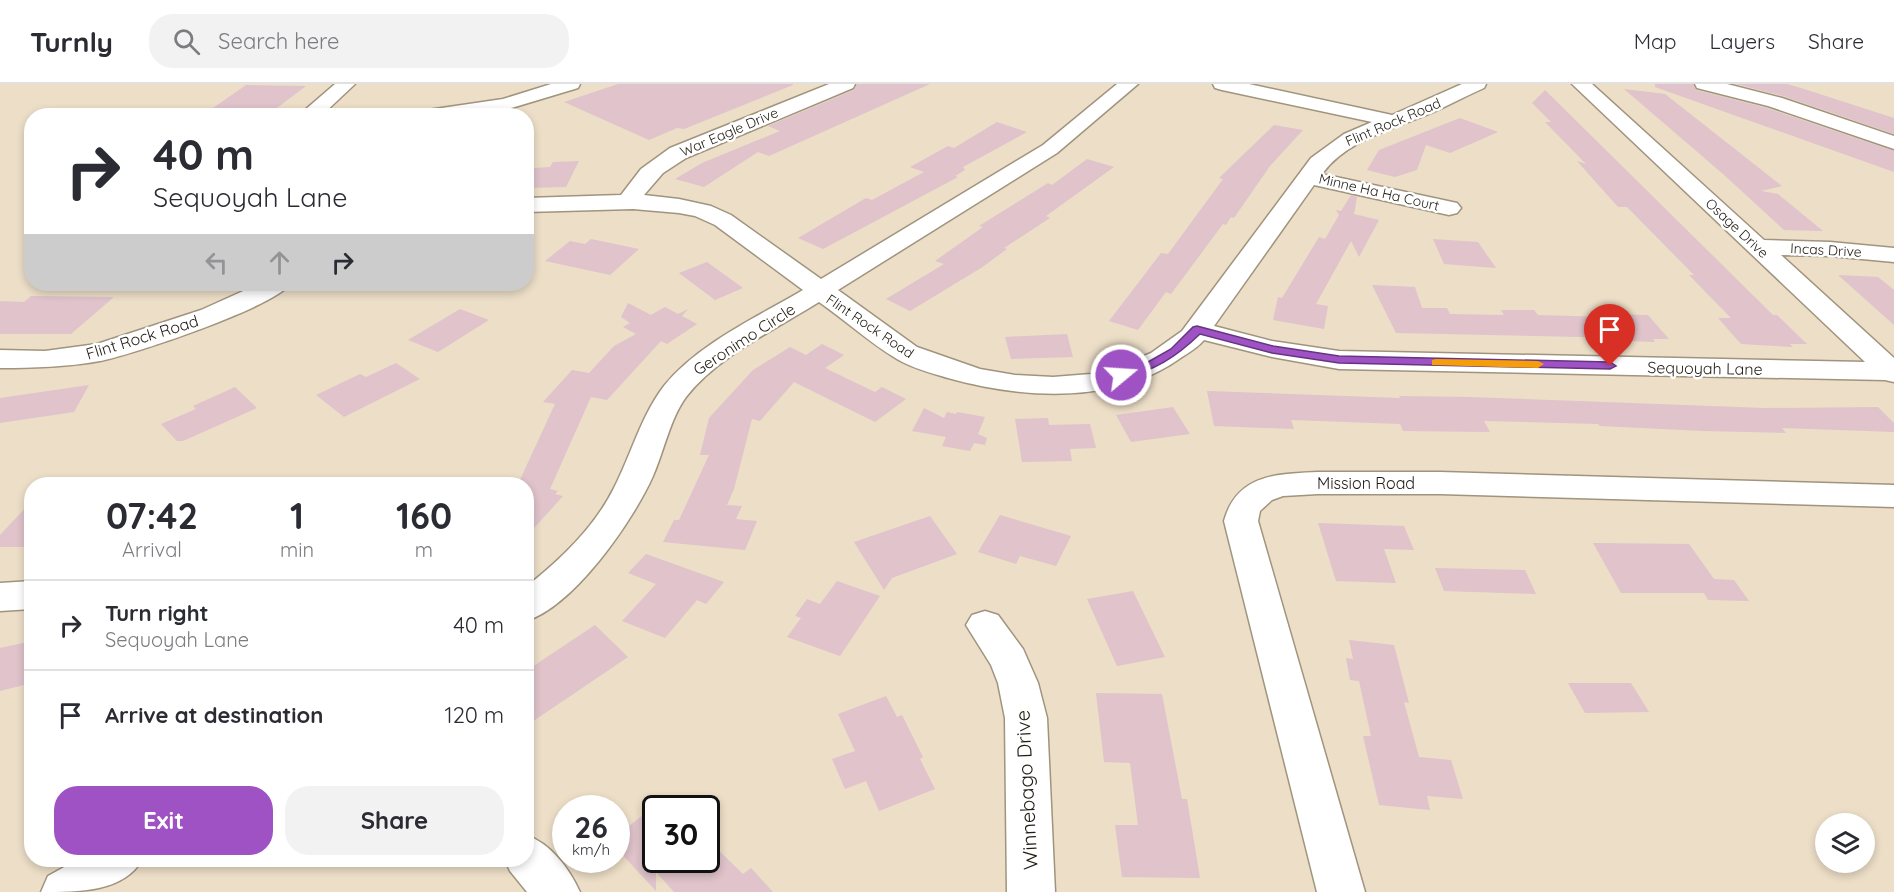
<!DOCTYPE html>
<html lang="en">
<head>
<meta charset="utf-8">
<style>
  body { margin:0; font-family:Quicksand,sans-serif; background:#f2f2f3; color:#2b2b33; height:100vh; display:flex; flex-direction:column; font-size:22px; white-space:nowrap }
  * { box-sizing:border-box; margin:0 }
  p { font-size:20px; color:#7c7c81 }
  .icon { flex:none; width:33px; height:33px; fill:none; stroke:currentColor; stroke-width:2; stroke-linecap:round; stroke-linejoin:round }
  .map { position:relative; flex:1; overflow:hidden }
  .sheet { position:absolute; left:24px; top:393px; width:510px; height:390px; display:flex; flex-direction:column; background:#fff; border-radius:24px; box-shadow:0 3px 9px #0003 }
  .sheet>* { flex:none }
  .hud { position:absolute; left:24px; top:24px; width:510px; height:183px; border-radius:24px; box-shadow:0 3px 9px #0003; background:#fff; color:#2b2b33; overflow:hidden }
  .buttons { position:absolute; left:1815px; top:729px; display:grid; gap:12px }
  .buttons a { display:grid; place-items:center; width:60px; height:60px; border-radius:50%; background:#fff; box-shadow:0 3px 9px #0003; font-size:30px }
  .speed { position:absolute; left:552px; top:711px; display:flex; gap:12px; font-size:30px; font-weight:700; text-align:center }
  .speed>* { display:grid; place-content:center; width:78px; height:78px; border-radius:50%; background:#fff; box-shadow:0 3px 9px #0003; line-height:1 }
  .speed small { font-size:15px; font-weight:400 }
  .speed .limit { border:3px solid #111; border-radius:9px; background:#fff; color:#111 }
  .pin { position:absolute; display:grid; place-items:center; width:51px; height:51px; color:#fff; margin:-62px -26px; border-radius:50% 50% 50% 0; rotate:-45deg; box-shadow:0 0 6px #0007 }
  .pin .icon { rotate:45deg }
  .me { position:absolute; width:66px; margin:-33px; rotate:72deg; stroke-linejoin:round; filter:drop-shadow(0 0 4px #0008) }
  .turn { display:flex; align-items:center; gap:21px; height:126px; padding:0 30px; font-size:27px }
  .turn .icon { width:78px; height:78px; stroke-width:2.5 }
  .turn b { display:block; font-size:42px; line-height:51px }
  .lanes { display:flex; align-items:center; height:57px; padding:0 30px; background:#0003; justify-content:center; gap:30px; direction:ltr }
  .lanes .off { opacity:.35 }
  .eta { display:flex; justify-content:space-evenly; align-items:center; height:102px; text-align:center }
  .eta b { font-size:36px; font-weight:800; line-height:42px }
  .cta { display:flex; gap:12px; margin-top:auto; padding:12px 30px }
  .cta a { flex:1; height:69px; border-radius:24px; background:#9e52c4; color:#fff; font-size:24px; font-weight:800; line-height:69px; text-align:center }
  .cta a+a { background:#f2f2f3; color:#2b2b33 }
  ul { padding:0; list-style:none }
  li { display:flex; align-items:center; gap:18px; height:90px; padding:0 30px; border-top:2px solid #e1e1e2 }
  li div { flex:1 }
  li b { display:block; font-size:22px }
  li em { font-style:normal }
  header { display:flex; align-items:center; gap:36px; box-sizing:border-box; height:84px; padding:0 30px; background:#fff; border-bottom:2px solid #e1e1e2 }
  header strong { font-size:28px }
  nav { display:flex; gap:33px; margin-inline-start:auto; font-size:21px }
  .search { width:420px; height:54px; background:#f2f2f3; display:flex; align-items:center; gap:15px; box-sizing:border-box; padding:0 21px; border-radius:24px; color:#7c7c81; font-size:22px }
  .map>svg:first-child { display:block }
  .building { fill:#e0c3cb }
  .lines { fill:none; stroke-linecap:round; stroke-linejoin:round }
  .minor-casing { stroke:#a0947e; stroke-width:3 }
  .minor { fill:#fff; fill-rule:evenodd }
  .route { fill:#9e52c4; stroke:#67357f; stroke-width:1.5 }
  .slow { fill:#f59e0b }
  .labels { text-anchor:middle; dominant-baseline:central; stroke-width:5; stroke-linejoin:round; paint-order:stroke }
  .far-street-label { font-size:14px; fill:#201b13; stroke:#fff }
  .street-label { font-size:16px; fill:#201b13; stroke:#fff }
  .near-street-label { font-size:20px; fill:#201b13; stroke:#fff }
</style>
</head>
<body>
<header>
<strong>Turnly</strong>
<div class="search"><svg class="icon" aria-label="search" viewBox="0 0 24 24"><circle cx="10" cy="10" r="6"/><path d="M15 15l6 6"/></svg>Search here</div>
<nav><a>Map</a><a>Layers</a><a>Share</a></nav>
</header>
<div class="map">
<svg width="1894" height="808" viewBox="0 0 1894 808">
  <rect width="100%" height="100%" fill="#ecdec7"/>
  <!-- building -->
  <path class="building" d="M618,0H793V1L684,45L677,44L649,56L564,18Z
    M857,0H930L769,72L758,68L704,103L675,95L702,79L780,47L768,42L854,6Z
    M1655,0H1693L1696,6L1767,24L1894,67V88L1655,3Z
    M1736,0H1787L1801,4L1894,34V50L1783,12Z
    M246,1L306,2L273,27L210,26Z
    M1624,5L1665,10L1782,102L1761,107L1778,110L1823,147L1784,146L1723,90Z
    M1545,6L1773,231H1777L1807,260H1790L1793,263L1741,260L1718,234H1731L1689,191H1694L1627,123H1618L1577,77L1586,80L1545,38H1551L1532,19Z
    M1460,34L1498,48L1450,69L1426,61L1417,86L1395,93L1367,86L1379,66Z
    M997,38L1027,48L963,83L965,86L955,92L958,93L823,165L798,154L866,114L872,116L924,88L910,83L948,62L954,64Z
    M1274,41L1303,46L1270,82L1234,134L1231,133L1226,141L1223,140L1171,210L1166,208L1138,246L1109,237L1161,169L1168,170L1223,95L1219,94Z
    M1087,75L1114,83L1046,132L1050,134L1004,164L1007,165L981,184L910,227L886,215L944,180L935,177L983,143L979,142L1048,99L1052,101Z
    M579,77L566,103L526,104L534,84L550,83L553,78Z
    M1351,111L1357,113L1354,130L1379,136L1359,173L1351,157L1316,220L1328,222L1324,245L1273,236L1278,213L1282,214L1319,153L1325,155L1339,131L1336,126L1341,127Z
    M591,155L639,165L610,191L545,177L570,157L585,160Z
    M1433,155L1478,158L1496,184L1444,180Z
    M707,178L743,204L715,216L679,189Z
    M1838,191L1878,193L1894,206V241Z
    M1372,201L1415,203L1422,224H1447L1450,230L1504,231L1501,226H1534L1538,231L1607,233L1605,230L1648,231L1669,255H1653L1655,258L1627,257L1624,254L1396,249Z
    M31,212L114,213L71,250H0V217L24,218Z
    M628,219L651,231L665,223L678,230L688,225L682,232L697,240L667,260L661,257L607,316L591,313L550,405L558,407L555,410L563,412L526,453V400H518L555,320L543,318L572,286L589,289L614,262L636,250L623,243L630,239L621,233Z
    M460,225L489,236L438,268L408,256Z
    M1067,250L1073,273L1011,275L1005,253Z
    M822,260L844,271L825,284L875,308L882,303L906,315L875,338L794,298L760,337L752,335L734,405L727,421L742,422L736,435L757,437L745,466L663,458L674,436H679L709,371H700L709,334L753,286L790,263L806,271Z
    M396,279L420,295L344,333L316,311L360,290L366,293Z
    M89,301L74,328L0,339V314Z
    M235,303L257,324L183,357H177L161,340L196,325L193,322Z
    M1207,307L1400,314L1399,312L1471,313L1764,324L1878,323L1894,339V348L1782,344L1786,349L1703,347L1600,342L1598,340L1484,337L1490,348L1403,347L1400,340L1291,336L1294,345L1214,342Z
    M1173,323L1190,350L1131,358L1116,331Z
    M924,324L944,334L947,328L956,330L957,328L985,333L978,350L987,354L985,361L974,359L970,367L942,362L946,353L912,347Z
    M1048,334L1049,341L1090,340L1096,364L1070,365L1072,377L1022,378L1015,335Z
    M32,417V455L25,463H0V451Z
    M1000,431L1071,452L1056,482L1020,472L1016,480L978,468Z
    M930,432L957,470L892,494L884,506L854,458Z
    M1318,439L1404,442L1414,466L1384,465L1396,499L1336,497Z
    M1593,459L1689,460L1714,495L1734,496L1749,517L1708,516L1704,509H1621Z
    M646,470L724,498L706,520L697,516L665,554L622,537L656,500L628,489Z
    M1435,484L1525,486L1536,510L1444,507Z
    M837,497L880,512L840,572L787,553L801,534L795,532L807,515L820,520Z
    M1133,507L1165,573L1117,582L1087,515Z
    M595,541L628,573L526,642V587Z
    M1349,556L1394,561L1409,619L1404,618L1419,673L1451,676L1463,715L1427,712L1430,726L1379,721L1363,652H1371L1359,597L1350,596L1346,574L1353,575Z
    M32,557V599L0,607V564Z
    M1568,599H1631L1649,628L1585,629Z
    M1096,609L1162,610L1182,715H1187L1200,794L1122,793L1115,741H1138L1130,679L1104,678Z
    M886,612L897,633L902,631L923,673L920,675L935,705L879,727L866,697L845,705L832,675L855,667L838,630Z
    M656,721V776H706V754L743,790L751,784L773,808H674L656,788V807L616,764V752Z"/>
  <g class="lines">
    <defs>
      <path id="minor" d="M335,0H355L321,32H298Z
        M551,0H580L578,4L505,26L469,32H418L421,28L428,26L503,15Z
        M829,0H855L853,4L686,74L663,89L644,111L679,115L711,122L731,131L821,195L1043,61L1117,0H1138L1057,69L838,206L917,263L980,285L1015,291L1053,293L1091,290L1118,283L1151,269L1182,247L1311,74L1344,50L1372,38L1222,6L1215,4L1213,0H1249L1392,31L1462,0H1486L1484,4C1468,11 1453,19 1438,26C1399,44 1349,53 1322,90L1457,119L1461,124L1457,129L1449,131L1314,101L1214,242L1272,257L1339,267L1865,278L1572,0H1592L1764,156L1830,158L1894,164V178L1830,172L1781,171L1894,274V298L1885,296L1339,285L1272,273L1204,256C1198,263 1190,268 1182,273C1116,321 1023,315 948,294C931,289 912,284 897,275C870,259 845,236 819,218C776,245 718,272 686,313C670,335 664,367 653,392C633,437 574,522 526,537V503C561,475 594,444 614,404C631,371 641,332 664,302C698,260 757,233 803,206L715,141L695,132L679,129L633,125L526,128V114L621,111L641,85L670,64Z
        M1695,0H1727L1782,14L1894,52V65L1768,22L1697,4Z
        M259,200H290C274,223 132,271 100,277C67,283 34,284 0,284V266L45,267L97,260L201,226Z
        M1318,388H1440L1894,401V423L1440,410H1318L1283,412L1272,416L1260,427L1258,437L1365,808H1317L1224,437C1237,390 1277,390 1318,388Z
        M32,497V525L0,527V499Z
        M985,527L998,531L1023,565L1038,599L1047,634L1055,808H1007L1005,634L998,599L991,581L966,541L972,531Z
        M526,751C551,760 569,784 580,808H527L510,787L505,776H526Z
        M77,776H142C123,808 80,808 41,808L48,792Z"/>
    </defs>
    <!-- minor casing -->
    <use href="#minor" class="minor-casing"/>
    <!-- minor -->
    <use href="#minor" class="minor"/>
  </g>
  <!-- route -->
  <path class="route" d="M1197,242L1273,262L1339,272L1610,278L1616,282L1610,285L1339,279L1272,269L1200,250C1175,274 1155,286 1121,295L1115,291L1148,278L1171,265L1193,243Z"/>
  <!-- slow -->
  <path class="slow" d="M1436,275L1538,277L1544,280L1538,284L1432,281V276Z"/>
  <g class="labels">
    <!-- far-street labels -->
    <g class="far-street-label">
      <text transform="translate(1393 38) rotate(-23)">Flint Rock Road</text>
      <text transform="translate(729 48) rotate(-23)">War Eagle Drive</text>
      <text transform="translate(1379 108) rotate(13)">Minne Ha Ha Court</text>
      <text transform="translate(1737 144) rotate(43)">Osage Drive</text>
      <text transform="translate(1826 166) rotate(3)">Incas Drive</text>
      <text transform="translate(870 242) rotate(34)">Flint Rock Road</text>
    </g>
    <!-- street labels -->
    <g class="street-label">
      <text transform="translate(142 253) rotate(-17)">Flint Rock Road</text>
      <text transform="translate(744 255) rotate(-33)">Geronimo Circle</text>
      <text transform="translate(1705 284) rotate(1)">Sequoyah Lane</text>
      <text x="1366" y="399">Mission Road</text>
    </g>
    <!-- near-street labels -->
    <g class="near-street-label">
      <text transform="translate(1026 706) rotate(-93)">Winnebago Drive</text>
    </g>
  </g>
</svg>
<div class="buttons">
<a><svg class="icon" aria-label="layers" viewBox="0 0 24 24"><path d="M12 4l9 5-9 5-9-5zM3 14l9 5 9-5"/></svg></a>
</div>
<div class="speed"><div>26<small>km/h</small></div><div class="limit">30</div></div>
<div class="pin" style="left:1610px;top:282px;background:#d93025"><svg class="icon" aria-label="arrive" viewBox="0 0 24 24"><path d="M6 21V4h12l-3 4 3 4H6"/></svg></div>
<svg class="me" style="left:1121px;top:291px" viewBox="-20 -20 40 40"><circle r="17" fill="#9e52c4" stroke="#fff" stroke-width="3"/><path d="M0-11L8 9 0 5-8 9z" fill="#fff"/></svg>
<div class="hud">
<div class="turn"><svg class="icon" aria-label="right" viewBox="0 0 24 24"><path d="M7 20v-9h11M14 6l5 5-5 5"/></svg><div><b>40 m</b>Sequoyah Lane</div></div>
<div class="lanes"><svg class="icon off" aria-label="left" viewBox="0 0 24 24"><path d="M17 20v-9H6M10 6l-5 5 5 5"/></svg><svg class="icon off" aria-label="ahead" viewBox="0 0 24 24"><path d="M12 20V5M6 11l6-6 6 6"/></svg><svg class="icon" aria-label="right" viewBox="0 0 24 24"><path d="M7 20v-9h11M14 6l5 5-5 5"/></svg></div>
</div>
<section class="sheet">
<div class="eta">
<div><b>07:42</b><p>Arrival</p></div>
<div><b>1</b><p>min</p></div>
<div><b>160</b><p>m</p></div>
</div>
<ul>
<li><svg class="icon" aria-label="right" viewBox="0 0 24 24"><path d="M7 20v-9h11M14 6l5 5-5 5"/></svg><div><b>Turn right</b><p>Sequoyah Lane</p></div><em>40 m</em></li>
<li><svg class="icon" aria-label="arrive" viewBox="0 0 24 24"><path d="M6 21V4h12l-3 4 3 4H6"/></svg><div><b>Arrive at destination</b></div><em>120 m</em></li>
</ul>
<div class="cta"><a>Exit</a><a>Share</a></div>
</section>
</div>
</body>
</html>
